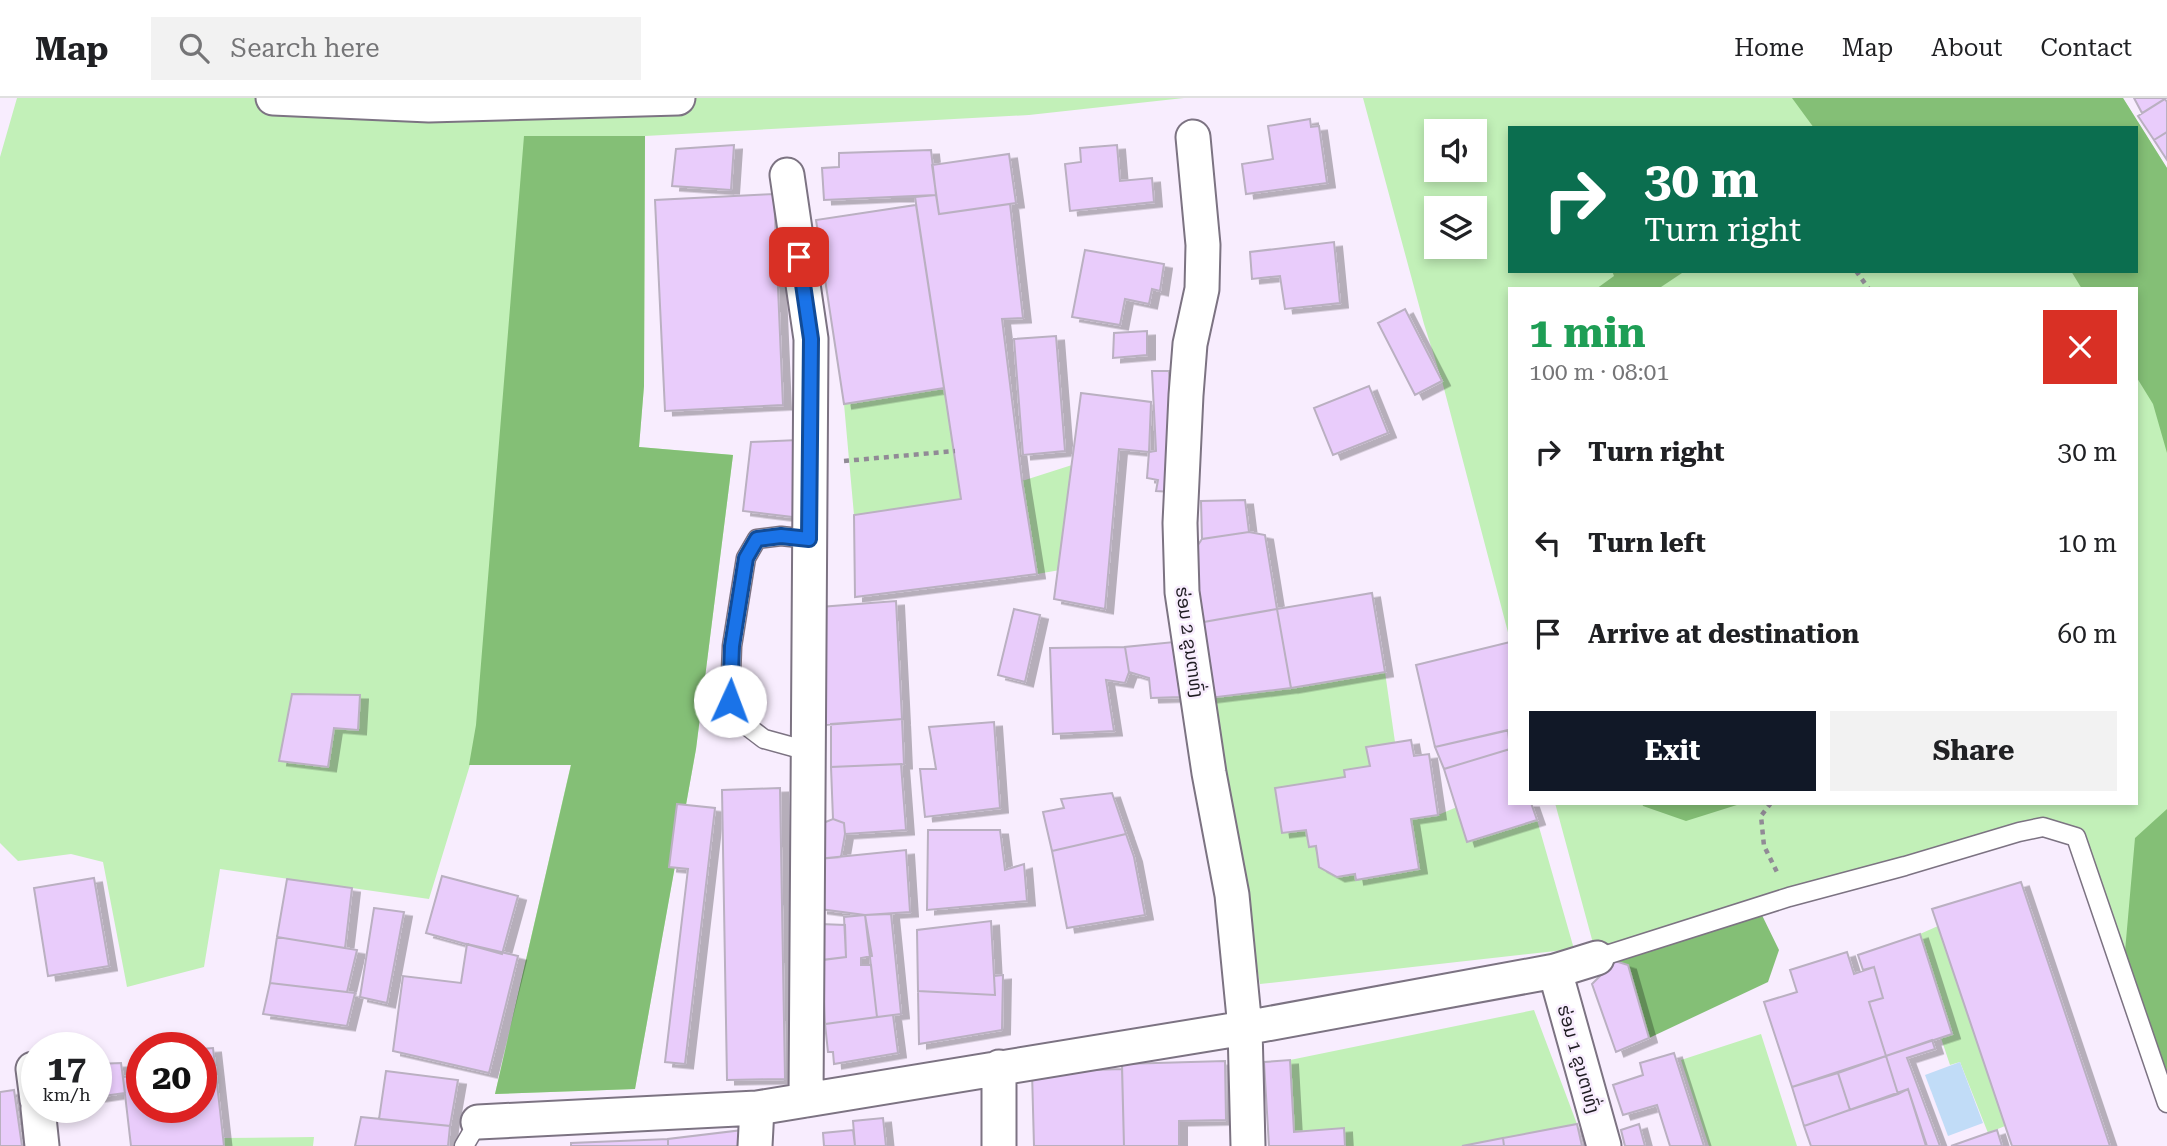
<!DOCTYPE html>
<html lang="en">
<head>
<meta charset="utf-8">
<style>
  body { margin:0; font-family:"Roboto Serif","Noto Sans Lao",serif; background:#f2f2f2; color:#202124; height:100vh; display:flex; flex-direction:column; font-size:26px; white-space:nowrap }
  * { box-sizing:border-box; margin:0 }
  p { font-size:23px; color:#757577 }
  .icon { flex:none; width:38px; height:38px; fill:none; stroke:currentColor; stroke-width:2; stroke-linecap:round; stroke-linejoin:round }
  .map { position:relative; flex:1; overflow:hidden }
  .panel { position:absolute; left:1508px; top:189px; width:630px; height:518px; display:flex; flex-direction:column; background:#fff; border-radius:0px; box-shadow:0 4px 10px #0003 }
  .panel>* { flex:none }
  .hud { position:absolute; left:1508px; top:28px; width:630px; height:147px; border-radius:0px; box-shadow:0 4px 10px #0003; background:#0b6e4f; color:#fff; overflow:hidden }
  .buttons { position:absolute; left:1424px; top:21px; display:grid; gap:14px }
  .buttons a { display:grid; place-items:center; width:63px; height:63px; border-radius:0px; background:#fff; box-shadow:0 4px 10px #0003; font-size:35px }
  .speed { position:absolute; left:21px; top:934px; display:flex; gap:14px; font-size:35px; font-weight:700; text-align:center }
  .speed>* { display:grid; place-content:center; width:91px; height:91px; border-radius:50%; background:#fff; box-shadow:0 4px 10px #0003; line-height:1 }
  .speed small { font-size:18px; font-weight:400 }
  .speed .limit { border:10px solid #d22; background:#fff; color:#111 }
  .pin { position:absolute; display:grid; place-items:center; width:60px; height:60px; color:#fff; margin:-30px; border-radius:14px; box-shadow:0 4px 10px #0006 }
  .me { position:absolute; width:77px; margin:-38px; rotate:2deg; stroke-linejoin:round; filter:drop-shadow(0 0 5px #0008) }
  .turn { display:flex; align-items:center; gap:24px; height:147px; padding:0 21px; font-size:32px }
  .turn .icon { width:91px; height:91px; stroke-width:2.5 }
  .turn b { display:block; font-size:49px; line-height:60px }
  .round { display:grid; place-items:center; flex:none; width:74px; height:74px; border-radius:0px; background:#f2f2f2 }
  .headline { display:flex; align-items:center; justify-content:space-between; height:119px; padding:0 21px }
  h1 { font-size:42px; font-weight:700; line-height:52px; color:#1e9e55 }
  .primary-button { display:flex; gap:14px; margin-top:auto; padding:14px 21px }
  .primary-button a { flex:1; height:80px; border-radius:0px; background:#111827; color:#fff; font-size:28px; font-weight:700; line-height:80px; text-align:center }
  .primary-button a+a { background:#f2f2f2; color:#202124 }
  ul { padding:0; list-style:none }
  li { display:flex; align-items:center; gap:21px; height:91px; padding:0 21px }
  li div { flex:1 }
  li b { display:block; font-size:26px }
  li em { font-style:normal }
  header { display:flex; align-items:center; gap:42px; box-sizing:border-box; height:98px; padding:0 35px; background:#fff; border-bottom:2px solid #e0e0e0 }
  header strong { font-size:33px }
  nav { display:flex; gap:38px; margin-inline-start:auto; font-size:24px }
  .search { width:490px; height:63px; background:#f2f2f2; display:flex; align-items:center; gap:18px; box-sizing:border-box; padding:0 24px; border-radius:0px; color:#757577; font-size:26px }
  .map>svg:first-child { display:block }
  .green { fill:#c2f0b8; fill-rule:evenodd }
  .forest { fill:#84bf76 }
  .water { fill:#c1dcf7 }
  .building { fill:#e9ccfb; stroke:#bab0c1; stroke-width:2; filter:url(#shadow) }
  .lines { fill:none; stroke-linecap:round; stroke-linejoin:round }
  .lane-casing { stroke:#7c7382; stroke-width:21 }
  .street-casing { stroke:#7c7382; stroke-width:37 }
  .path { stroke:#918a96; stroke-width:4.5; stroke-dasharray:5 5; stroke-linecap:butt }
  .lane { stroke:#fff; stroke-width:18 }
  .street { stroke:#fff; stroke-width:33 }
  .route-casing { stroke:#114b97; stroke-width:18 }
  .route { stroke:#1a73e8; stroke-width:12 }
  .labels { text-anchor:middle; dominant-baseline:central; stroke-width:5; stroke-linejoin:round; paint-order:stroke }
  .street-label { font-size:18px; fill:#1f1c22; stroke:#f8edfe }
</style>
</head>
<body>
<header>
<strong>Map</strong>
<div class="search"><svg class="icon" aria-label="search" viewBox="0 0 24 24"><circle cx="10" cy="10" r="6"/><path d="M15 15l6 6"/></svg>Search here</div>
<nav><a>Home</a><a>Map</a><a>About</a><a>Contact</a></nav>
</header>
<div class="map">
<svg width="2167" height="1048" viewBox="0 0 2167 1048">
  <defs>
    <filter id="shadow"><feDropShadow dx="8" dy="4.5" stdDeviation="0" flood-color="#0004"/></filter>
  </defs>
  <rect width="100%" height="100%" fill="#f8edfe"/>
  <!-- green -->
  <path class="green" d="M17,0H1184L1029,17L645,38L644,288L639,349L733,357L696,651L635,991L495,996L571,666L470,667L429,801L220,771L204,869L127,889L103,764L71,756L18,763L0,745V59Z
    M1363,0H2123L2167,70V988L2075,739L2043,729L1597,860L1555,705H2137V191H1510V542L1442,283L1424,226ZM1510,30H2137V173H1510ZM1437,33H1475V72H1437ZM1437,110H1475V149H1437Z
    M944,290L961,401L854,417L844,306Z
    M1072,367L1060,472L1037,476L1022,383Z
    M1385,574L1395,644L1367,649L1370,668L1344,672L1345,679L1275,690L1282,735L1306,732L1316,748L1319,769L1337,779L1355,776L1356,782L1419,771L1411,721L1438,717L1457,709L1537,722L1574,851L1260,886L1209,600Z
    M1938,828L2005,1028L1988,1035L1960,964L1950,967L1941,940L1952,935L1920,836Z
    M1534,912L1577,1026L1462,1048H1345L1344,1030L1294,1034L1290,962Z
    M1761,936L1797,1048H1709L1681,962Z
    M314,1039L313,1048H224L223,1040Z"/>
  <!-- forest -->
  <path class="forest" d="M1792,0H2123L2167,70V355L2153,306L2137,280V191H2082L2071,173H2137V30H1814Z
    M524,38H645L644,288L639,349L733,357L696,651L635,991L495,996L571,667H469L476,627Z
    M1612,173H1685L1658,191H1596L1614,178Z
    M1642,705H1740V706L1686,723L1643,708Z
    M2167,711V993L2123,876L2135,740Z
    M1758,809L1779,852L1768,884L1649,940L1628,867L1615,863L1614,855Z"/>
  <!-- water -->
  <path class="water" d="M1960,964L1983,1025L1948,1038L1925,977Z"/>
  <!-- building -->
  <path class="building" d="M2134,0H2166L2142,15Z
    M2165,1L2167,4V34L2154,42L2138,18Z
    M1310,21L1311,29L1319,28L1327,85L1246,96L1242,66L1273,61L1268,28Z
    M2167,34V62L2154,42Z
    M734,47L731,92L672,88L676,51Z
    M1117,47L1120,83L1152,80L1154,104L1070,113L1065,66L1081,64L1080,50Z
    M931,52L936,97L824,102L822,70L839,69V55Z
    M1009,56L1016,105L939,116L932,67Z
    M774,96L783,307L665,313L655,102Z
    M936,97L939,116L1010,106L1023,220L1002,221L1022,383L1037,476L855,499L854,417L961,401L915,99Z
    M916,107L944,290L844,306L816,122Z
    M1334,144L1340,205L1285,211L1280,178L1252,181L1250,154Z
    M1085,152L1164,166L1160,193L1152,191L1149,206L1125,201L1120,227L1072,219Z
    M1405,211L1442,283L1415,297L1378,225Z
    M1147,233V257L1113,260L1114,235Z
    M1056,238L1065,353L1023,357L1014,241Z
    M1152,273H1169L1172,394L1156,393L1158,382L1147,380L1149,354L1156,353Z
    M1369,288L1388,335L1333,357L1314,310Z
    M1081,295L1151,304L1149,354L1119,351L1105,511L1054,501Z
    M798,342L801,420L743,413L751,344Z
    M1245,402L1249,434L1202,441L1201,403Z
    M1249,434L1265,437L1277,511L1198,525L1196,450L1202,441Z
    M1372,495L1385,574L1291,590L1277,511Z
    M896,503L902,621L825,627L820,509Z
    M1014,511L1040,517L1025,584L998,577Z
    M1277,511L1291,590L1209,600L1198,525Z
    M1174,544L1180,599L1151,600L1149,580L1129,574L1125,549Z
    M1510,544V632L1435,649L1416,567Z
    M1125,549L1129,574L1125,585L1106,582L1114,633L1053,636L1050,550Z
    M292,596L360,597L358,632L334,630L328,669L279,663Z
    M902,621L904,666L831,669V626Z
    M994,624L1000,710L925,719L920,671H936L929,629Z
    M1508,632L1510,651L1444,671L1435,649Z
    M1411,642L1414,658L1429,656L1438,717L1411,721L1419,771L1356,782L1355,776L1337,779L1319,769L1316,748L1309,749L1306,732L1282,735L1275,690L1345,679L1344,672L1370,668L1366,649Z
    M1510,651V705H1531L1537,722L1467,744L1444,671Z
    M901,666L906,732L845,736L844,725L833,721L831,669Z
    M780,690L785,981L727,982L722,692Z
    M1112,695L1126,736L1052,753L1043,714L1064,710L1061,701Z
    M677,706L715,710L685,966L665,964L688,771L669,769Z
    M833,721L844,725L845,736L841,759L818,761V727Z
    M928,732H1000L1005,772L1024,766L1027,803L927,812Z
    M1126,736L1134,759L1145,817L1067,830L1052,753Z
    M906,752L910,814L865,817L820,811L818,761Z
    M442,778L518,798L502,856L426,835Z
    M94,780L109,868L48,878L34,790Z
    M287,781L352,790L345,850L277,839Z
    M2021,784L2110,1048H2012L1932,811Z
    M374,810L404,814L387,905L360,899Z
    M891,816L901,916L877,919L865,817Z
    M865,817L872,858L861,860V867H871L877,919L825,926L822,862L846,859L844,819Z
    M991,823L995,897L918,893L917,832Z
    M820,826L845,827L846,859L822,862Z
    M1920,836L1952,936L1886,958L1869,904L1883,900L1874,869L1863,872L1858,857Z
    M277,839L357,852L347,894L270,885Z
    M467,846L518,858L489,975L393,953L403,878L461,885Z
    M1847,854L1854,876L1874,869L1883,900L1869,904L1886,958L1792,989L1764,904L1797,894L1790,872Z
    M1615,863L1628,867L1649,940L1616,954L1592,886Z
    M1003,877L1002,932L919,946L918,893L995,897L994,878Z
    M270,885L355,895L347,928L263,916Z
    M893,917L898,955L834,966L833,954H828L825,926Z
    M1932,942L1935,951L1907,960L1940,1048H1927L1908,991L1898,996L1886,958Z
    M213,950L224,1048H131L123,979L142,977V1010H201V951Z
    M1674,955L1704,1048H1670L1657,1007L1623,1017L1613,987L1643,977L1640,965Z
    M1886,958L1898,996L1850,1012L1838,975Z
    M1290,962L1294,1034L1344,1030L1345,1048H1269L1264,964Z
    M1225,963L1226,1022L1179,1023V1048H1124L1122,966Z
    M121,965L125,995L96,999V966Z
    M1122,971L1124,1048H1034L1032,974Z
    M386,973L458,982L450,1028L379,1021Z
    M1838,975L1850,1012L1804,1028L1792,989Z
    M1908,991L1926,1048H1811L1804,1028Z
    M14,992L22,1048H0V994Z
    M361,1019L450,1028L448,1048H355Z
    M883,1020L886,1048H855L853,1023Z
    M1577,1026L1582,1048H1504L1503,1040Z
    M1639,1026L1645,1048H1625L1621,1032Z
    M743,1032L741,1048H668V1041Z
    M853,1032L855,1048H824L823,1035Z
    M1997,1032L2002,1048H1951L1988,1035Z
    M1503,1040L1504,1048H1462Z
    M668,1041V1048H571V1045Z"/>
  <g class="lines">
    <defs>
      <path id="lane" d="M808,653L764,641L743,625L730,602L732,548L746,460L757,441L781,438L809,441
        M1597,860L1789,799L1905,768L2019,734L2043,729L2076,739L2167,1005
        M464,1048L478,1024"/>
      <path id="street" d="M273,0L429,7L678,0
        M1193,39L1203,147L1202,191L1190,246L1186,297L1180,425L1182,494L1209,675L1232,797L1245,930L1248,1048
        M787,77L811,241L806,1002
        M1555,873L1604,1048
        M999,969V1048
        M33,971L37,1002
        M38,1010L42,1048
        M478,1024L757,1010L1245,930L1555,873L1597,860
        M755,1048L757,1010"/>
    </defs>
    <!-- lane casing -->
    <use href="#lane" class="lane-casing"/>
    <!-- street casing -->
    <use href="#street" class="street-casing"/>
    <!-- path -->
    <path class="path" d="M1856,173L1869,191
      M844,363L955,353
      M1771,705L1761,718L1764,748L1778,776"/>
    <!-- lane -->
    <use href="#lane" class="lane"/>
    <!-- street -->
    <use href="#street" class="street"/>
  </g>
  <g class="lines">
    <defs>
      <path id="route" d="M730,603L732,548L746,460L757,441L781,438L809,441L811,241L799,159"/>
    </defs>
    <!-- route casing -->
    <use href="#route" class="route-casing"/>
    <!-- route -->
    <use href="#route" class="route"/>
  </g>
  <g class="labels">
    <!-- street labels -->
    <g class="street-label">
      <text transform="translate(1190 544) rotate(82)">ຮ່ອມ 2 ຂູນຕາທົ່ງ</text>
      <text transform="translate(1579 961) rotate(74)">ຮ່ອມ 1 ຂູນຕາທົ່ງ</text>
    </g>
  </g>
</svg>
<div class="buttons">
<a><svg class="icon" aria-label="sound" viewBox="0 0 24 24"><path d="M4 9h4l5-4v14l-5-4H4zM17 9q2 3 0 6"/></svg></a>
<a><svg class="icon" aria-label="layers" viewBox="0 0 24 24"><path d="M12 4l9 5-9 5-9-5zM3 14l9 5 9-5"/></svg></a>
</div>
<div class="speed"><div>17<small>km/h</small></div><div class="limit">20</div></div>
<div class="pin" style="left:799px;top:159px;background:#d93025"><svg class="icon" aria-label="arrive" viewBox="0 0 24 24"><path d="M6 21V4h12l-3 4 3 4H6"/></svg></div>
<svg class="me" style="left:730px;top:603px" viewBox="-20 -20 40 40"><circle r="19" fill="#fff"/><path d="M0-13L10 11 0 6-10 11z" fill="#1a73e8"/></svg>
<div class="hud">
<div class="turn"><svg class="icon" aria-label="right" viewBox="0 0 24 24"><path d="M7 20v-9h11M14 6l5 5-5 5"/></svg><div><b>30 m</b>Turn right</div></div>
</div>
<section class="panel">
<div class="headline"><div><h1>1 min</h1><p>100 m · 08:01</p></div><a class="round" style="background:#d93025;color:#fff"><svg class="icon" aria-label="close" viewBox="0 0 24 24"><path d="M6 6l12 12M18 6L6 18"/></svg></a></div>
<ul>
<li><svg class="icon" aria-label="right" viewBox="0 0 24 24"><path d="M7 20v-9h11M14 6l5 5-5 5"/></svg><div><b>Turn right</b></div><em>30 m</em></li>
<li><svg class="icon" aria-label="left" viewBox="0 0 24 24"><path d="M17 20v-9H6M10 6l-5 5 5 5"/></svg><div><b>Turn left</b></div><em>10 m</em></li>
<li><svg class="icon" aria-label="arrive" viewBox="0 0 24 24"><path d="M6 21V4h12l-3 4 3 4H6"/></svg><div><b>Arrive at destination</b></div><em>60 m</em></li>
</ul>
<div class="primary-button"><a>Exit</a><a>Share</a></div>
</section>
</div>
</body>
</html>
